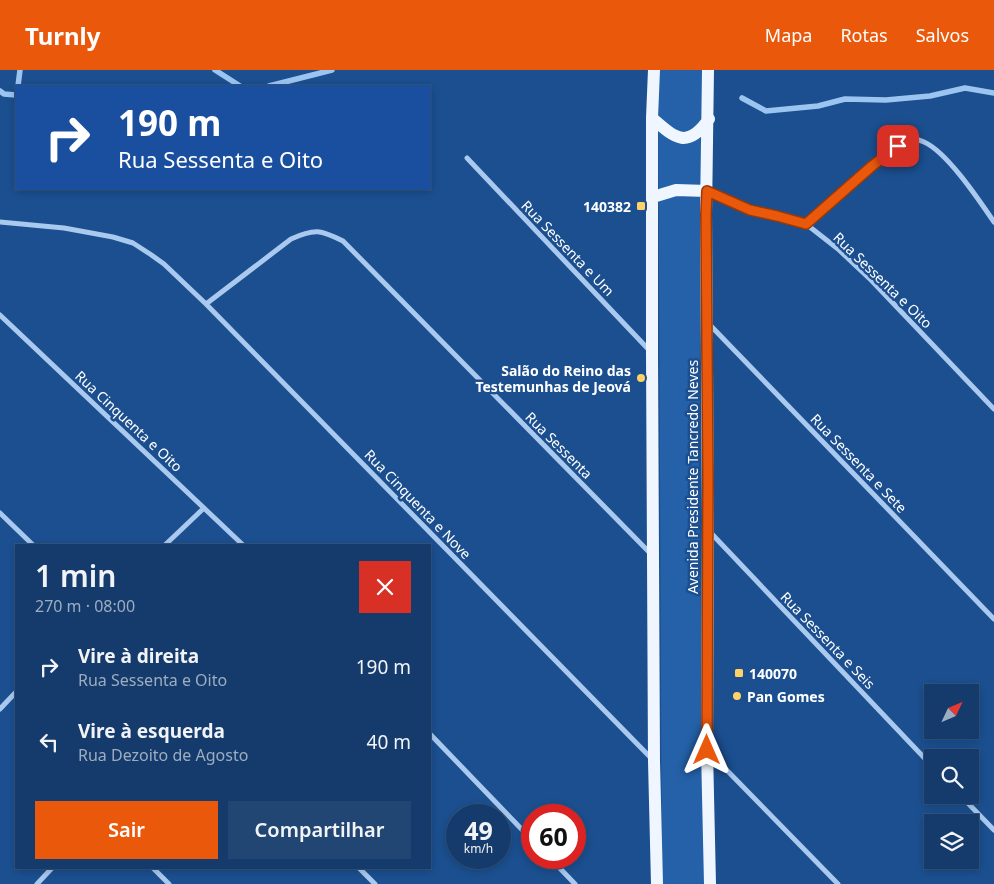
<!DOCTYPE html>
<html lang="pt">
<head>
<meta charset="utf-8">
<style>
  body { margin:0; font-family:"Noto Sans",sans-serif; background:#214673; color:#f1f3f6; height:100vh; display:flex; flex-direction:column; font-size:19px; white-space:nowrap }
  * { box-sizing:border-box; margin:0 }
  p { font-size:16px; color:#9dadc1 }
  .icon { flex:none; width:28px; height:28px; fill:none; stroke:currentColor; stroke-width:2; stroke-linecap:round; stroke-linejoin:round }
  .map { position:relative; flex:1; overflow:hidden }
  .details { position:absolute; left:15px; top:474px; width:416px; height:325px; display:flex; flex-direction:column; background:#143b6b; border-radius:0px; box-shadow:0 2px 8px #0003,0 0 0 1px #33557e }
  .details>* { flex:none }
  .guide { position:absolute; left:15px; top:15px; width:416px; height:105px; border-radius:0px; box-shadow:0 2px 8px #0003,0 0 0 1px #33557e; background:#1a4fa0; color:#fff; overflow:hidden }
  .needle { width:32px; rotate:46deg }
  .tools { position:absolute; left:924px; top:614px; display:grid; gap:10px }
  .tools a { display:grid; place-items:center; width:55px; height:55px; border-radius:0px; background:#143b6b; box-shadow:0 2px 8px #0003,0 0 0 1px #33557e; font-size:25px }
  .speed { position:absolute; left:446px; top:734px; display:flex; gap:10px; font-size:25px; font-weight:700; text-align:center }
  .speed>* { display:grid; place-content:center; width:65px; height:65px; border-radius:50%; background:#143b6b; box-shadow:0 2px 8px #0003,0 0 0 1px #33557e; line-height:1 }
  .speed small { font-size:12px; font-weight:400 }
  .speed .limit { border:8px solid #d22; background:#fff; color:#111 }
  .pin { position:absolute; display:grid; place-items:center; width:42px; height:42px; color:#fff; margin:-21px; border-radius:10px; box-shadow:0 2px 8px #0006 }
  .me { position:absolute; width:55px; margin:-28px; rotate:0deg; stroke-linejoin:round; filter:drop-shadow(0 0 4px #0008) }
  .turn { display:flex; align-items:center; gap:18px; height:105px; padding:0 20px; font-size:22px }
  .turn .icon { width:65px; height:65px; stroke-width:2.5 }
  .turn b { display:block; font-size:35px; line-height:42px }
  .round { display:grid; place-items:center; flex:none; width:52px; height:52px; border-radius:0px; background:#214673 }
  .head { display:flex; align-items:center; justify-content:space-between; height:85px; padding:0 20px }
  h1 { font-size:30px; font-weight:600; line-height:38px }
  .button { display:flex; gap:10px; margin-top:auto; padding:10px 20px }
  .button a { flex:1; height:58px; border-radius:0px; background:#ea580c; color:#fff; font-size:20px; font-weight:600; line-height:58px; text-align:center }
  .button a+a { background:#214673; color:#f1f3f6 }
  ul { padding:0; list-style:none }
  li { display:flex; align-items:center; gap:15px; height:75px; padding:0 20px }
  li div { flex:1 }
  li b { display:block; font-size:19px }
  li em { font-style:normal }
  header { display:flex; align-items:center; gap:30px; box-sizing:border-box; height:70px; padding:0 25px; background:#ea580c; color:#fff }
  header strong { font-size:24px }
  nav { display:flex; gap:28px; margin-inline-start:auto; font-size:18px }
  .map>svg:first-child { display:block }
  .green { fill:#2461a8 }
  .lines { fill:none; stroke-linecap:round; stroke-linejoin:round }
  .stream { stroke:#9cc4f0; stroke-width:5.5 }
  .minor { stroke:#a9c9ee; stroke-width:5 }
  .primary { stroke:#f0f6ff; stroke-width:12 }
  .route-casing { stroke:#983908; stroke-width:12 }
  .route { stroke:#ea580c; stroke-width:9 }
  .poi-dot { fill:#ffd166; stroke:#1b4f8f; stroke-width:2 }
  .labels { text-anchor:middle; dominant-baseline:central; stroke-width:5; stroke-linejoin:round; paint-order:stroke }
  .poi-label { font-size:14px; font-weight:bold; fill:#fff; stroke:#1b4f8f; text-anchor:end }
  .street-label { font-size:14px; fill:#fff; stroke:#1b4f8f }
</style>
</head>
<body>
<header>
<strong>Turnly</strong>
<nav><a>Mapa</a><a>Rotas</a><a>Salvos</a></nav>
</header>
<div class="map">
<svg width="994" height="814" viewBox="0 0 994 814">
  <rect width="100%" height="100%" fill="#1b4f8f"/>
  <!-- green -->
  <path class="green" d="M658,0H702L699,391L704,814H662Z"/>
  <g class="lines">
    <!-- stream -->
    <path class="stream" d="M215,0L240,16
      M18,16L20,0
      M269,16L332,0
      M0,21L4,24L16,25
      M742,28L766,41L818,36L845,29L886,30L930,26L965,18L994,23"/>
    <!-- minor -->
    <path class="minor" d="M467,88L650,281
      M707,121L750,140L777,145L806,154L838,179L871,210L994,339
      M0,152L64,158L113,167L133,173L150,184L164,194L206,234L652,689
      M806,154C823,139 895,70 913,69C916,69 922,71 924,72C947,82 979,130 994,152
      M206,234L291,169C315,158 321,160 343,171L650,483
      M0,245L243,475
      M709,254L994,549
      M0,443L33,475
      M710,462L932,696
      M165,475L204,438
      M0,639L16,622
      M430,664L532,770
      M709,682L838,814
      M960,725L994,760
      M550,788L575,814
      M153,798L169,814
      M359,798L375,814
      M37,814L52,798"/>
    <!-- primary -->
    <path class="primary" d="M654,0L652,48V283L654,691L657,814
      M708,0L706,144L708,449L707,680L710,814
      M652,48C675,68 687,80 709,49
      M653,127L676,120L707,121"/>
  </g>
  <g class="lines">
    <defs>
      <path id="route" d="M707,680L708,410L706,144L707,121L750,140L777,146L806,154L872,96L898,76"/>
    </defs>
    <!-- route casing -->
    <use href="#route" class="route-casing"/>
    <!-- route -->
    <use href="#route" class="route"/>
  </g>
  <!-- markers -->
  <g class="poi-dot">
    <rect x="636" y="131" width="10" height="10" rx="2.5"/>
    <circle cx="641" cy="308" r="5"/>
    <rect x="734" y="598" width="10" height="10" rx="2.5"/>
    <circle cx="737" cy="626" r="5"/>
  </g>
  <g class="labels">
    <!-- poi labels -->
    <g class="poi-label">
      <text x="631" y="136">140382</text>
      <text x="631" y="300">Salão do Reino das<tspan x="631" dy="16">Testemunhas de Jeová</tspan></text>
      <text x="749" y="603" text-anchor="start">140070</text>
      <text x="747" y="626" text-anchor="start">Pan Gomes</text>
    </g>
    <!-- street labels -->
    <g class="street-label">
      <text transform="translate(568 178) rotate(46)">Rua Sessenta e Um</text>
      <text transform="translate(883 210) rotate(44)">Rua Sessenta e Oito</text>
      <text transform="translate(129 351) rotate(43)">Rua Cinquenta e Oito</text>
      <text transform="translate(559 375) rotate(45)">Rua Sessenta</text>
      <text transform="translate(859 393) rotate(46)">Rua Sessenta e Sete</text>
      <text transform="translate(692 407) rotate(-90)">Avenida Presidente Tancredo Neves</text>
      <text transform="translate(418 434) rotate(46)">Rua Cinquenta e Nove</text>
      <text transform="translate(828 570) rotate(46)">Rua Sessenta e Seis</text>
    </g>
  </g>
</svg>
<div class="tools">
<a><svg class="needle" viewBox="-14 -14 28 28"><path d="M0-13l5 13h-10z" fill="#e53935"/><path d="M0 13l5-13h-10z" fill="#9dadc1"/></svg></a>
<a><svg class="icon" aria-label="search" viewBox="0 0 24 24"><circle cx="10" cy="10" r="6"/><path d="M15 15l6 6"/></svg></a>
<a><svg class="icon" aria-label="layers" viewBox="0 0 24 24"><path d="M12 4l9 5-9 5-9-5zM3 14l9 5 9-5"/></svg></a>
</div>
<div class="speed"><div>49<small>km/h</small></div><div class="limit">60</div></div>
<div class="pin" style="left:898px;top:76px;background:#d93025"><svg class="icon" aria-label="arrive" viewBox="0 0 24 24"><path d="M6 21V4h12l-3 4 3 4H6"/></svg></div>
<svg class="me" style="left:707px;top:680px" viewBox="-20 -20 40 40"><path d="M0-17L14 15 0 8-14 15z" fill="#ea580c" stroke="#fff" stroke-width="4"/></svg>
<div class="guide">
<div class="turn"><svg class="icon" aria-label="right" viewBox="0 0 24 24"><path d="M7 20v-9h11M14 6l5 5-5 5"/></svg><div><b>190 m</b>Rua Sessenta e Oito</div></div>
</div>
<section class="details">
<div class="head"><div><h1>1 min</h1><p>270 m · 08:00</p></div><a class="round" style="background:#d93025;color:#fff"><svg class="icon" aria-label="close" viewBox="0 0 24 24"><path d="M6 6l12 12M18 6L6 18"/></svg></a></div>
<ul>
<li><svg class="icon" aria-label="right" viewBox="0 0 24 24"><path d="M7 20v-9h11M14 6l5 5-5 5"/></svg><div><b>Vire à direita</b><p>Rua Sessenta e Oito</p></div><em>190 m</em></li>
<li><svg class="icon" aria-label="left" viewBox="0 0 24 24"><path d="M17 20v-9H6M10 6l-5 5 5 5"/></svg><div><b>Vire à esquerda</b><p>Rua Dezoito de Agosto</p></div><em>40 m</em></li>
</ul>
<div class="button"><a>Sair</a><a>Compartilhar</a></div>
</section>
</div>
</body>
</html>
